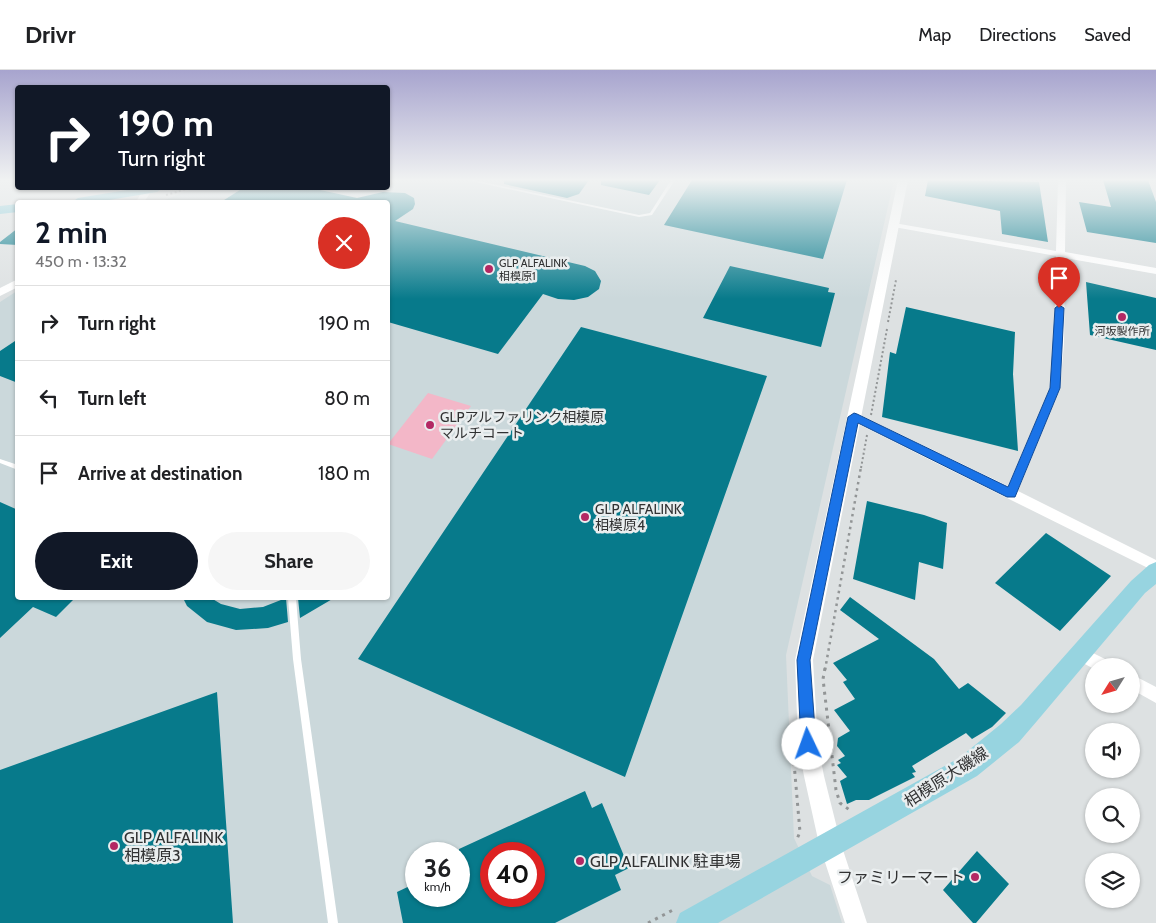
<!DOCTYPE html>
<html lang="en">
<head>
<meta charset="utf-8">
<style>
  body { margin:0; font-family:Cabin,"Noto Sans JP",sans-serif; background:#f6f6f6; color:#202124; height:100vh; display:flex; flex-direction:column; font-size:19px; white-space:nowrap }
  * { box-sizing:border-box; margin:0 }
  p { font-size:16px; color:#757577 }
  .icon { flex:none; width:28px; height:28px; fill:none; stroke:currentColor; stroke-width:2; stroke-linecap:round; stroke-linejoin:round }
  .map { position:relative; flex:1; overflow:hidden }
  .sheet { position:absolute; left:15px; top:130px; width:375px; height:400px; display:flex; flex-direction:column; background:#fff; border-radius:5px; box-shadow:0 1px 4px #0004 }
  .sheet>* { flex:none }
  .guide { position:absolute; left:15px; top:15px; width:375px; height:105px; border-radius:5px; box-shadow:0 1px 4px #0004; background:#111827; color:#fff; overflow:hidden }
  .needle { width:32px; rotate:233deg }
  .buttons { position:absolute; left:1085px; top:588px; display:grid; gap:10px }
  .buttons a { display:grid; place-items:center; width:55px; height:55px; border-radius:50%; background:#fff; box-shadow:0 1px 4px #0004; font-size:25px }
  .speed { position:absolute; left:405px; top:772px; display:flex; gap:10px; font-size:25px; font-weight:700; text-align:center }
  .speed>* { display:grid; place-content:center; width:65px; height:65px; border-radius:50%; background:#fff; box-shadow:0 1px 4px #0004; line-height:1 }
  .speed small { font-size:12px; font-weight:400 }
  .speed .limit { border:8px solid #d22; background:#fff; color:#111 }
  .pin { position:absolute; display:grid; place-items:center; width:42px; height:42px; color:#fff; margin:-51px -21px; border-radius:50% 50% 50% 0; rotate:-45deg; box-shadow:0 0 5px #0007 }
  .pin .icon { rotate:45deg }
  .me { position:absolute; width:55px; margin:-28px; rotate:357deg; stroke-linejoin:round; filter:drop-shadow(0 0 4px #0008) }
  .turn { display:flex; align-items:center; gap:18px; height:105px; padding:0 20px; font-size:22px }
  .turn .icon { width:65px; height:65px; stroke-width:2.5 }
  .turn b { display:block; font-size:35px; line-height:42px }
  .round { display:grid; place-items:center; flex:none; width:52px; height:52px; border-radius:26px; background:#f6f6f6 }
  .summary { display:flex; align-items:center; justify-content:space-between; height:85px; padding:0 20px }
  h1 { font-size:30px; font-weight:800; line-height:38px; color:#111827 }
  .primary-button { display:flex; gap:10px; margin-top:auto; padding:10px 20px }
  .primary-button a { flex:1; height:58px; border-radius:30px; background:#111827; color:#fff; font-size:20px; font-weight:800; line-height:58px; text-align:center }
  .primary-button a+a { background:#f6f6f6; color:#202124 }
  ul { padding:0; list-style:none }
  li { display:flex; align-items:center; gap:15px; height:75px; padding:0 20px; border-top:1px solid #e0e0e0 }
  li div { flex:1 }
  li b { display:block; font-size:19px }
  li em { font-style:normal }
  header { display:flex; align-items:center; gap:30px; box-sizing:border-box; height:70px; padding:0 25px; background:#fff; border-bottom:1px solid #e0e0e0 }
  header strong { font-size:24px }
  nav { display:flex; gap:28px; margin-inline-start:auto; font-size:18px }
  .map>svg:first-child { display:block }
  .built { fill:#cbd8db; fill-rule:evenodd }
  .green { fill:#f3b7c8 }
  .building { fill:#077a8b; fill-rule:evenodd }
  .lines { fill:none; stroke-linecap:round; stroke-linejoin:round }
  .path-far2 { stroke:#929596; stroke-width:2; stroke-dasharray:2 2.5; stroke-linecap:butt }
  .path-far1 { stroke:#929596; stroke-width:2.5; stroke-dasharray:2.5 4; stroke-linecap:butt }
  .path { stroke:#929596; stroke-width:3; stroke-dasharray:3 5; stroke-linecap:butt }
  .service { fill:#fff; fill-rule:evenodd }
  .minor { fill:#fff; fill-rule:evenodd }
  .tertiary { fill:#fff; fill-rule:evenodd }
  .primary { fill:#97d4e0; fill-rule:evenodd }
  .trunk { fill:#74c6d6; fill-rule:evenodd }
  .route { fill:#1a73e8; stroke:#114b97 }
  .poi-dot { fill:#b32863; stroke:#eaeeef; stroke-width:2 }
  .labels { text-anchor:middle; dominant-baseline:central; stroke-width:5; stroke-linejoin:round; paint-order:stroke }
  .far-poi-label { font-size:11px; fill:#313233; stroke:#eaeeef; text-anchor:start }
  .poi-label { font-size:14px; fill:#313233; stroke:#eaeeef; text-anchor:start }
  .near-street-label { font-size:16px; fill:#313233; stroke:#eaeeef }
  .near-poi-label { font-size:16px; fill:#313233; stroke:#eaeeef; text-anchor:start }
</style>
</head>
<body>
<header>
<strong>Drivr</strong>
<nav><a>Map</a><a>Directions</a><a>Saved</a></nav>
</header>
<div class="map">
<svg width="1156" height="853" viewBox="0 0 1156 853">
  <rect width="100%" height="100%" fill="#dde1e2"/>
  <!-- built -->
  <path class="built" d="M388,110H894L786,585L794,768L812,806L830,815L842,853H0V232L17,221L18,528H388V132H160L194,118H388ZM416,784H459V826H416ZM491,784H534V826H491Z"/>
  <!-- green -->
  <path class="green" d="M428,323L471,336L432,389L388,374Z"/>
  <!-- building -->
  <path class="building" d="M504,110H589L579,124L567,128L504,114Z
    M601,110H660L649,125L601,115Z
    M692,110H847L823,189L664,155Z
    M928,110L1039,112L1048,172L1002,164L1000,141L925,126Z
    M1103,110H1148L1156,132V173L1087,162L1079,132L1111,137Z
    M243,118H311L357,128L383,122L405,123L414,128L415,134L413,139L395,151L585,196L595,201L601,211L599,219L588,227L574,230L558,229L543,224L498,284L388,252V132H357V130V132H221Z
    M18,158V175L0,174V172Z
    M730,196L829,218L828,222L835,223L821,277L703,248Z
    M1086,212L1156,228V280L1090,265Z
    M906,237L1015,262L1013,304L1018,381L882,347L890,282L896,284Z
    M581,257L767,306L625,707L358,589Z
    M18,269V313L0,306V281Z
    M867,431L924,445L947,453L943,499L919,492L915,530L853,509Z
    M0,432L18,440V528H75L56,547L33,537L0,568Z
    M1046,463L1111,506L1060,561L995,513Z
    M850,527L934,589L959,619L968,613L1006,643L992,657L972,669L966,663L912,696L916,702L912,703L915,707L869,730H856L847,734L840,711L847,707L837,695L841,693L838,690L845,686L837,676L838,668L850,661L834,640L855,629L843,612L847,610L833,593L879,569L840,540Z
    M183,528H211L221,534L240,539L263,537L286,528L288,552L268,558L236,560L207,552L187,536Z
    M298,528H334L300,548Z
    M217,622L233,853H0V700Z
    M585,721L592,738L602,733L629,798L615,805L621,820L555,853H403L397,822L416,813V826H459V779ZM491,784H534V826H491Z
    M977,781L1009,814L976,853H973L943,820Z"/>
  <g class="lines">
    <!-- path-far2 -->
    <path class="path-far2" d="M166,125L190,118
      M51,132L67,131
      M888,252L896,210
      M871,345L887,259
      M861,398L867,365"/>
    <!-- path-far1 -->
    <path class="path-far1" d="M825,600L861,397"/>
    <!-- path -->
    <path class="path" d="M825,598L823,609L836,720L840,733L851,741
      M794,693L800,762L797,769
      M648,853L673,840"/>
    <!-- service -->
    <path class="service" d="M466,110H474L639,145L650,143L671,110H675L652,145L639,147Z
      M0,389L18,395V400L0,393Z
      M288,528H296L301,589L338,853H328L293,589Z"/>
    <!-- minor -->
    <path class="minor" d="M1058,110H1066L1065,182L1156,198V204L1065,188L1064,274L1060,318L1018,421L1156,490V502L850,350L848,347L854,343L858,344L1008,416L1050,318L1054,274L1056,186L894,157L890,155L894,153L1056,181Z
      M112,118H122L134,123L130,125Z
      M1079,576L1109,591L1111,596H1094V599L1074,588L1072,583L1074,578Z
      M1131,604L1156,617V633L1131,619Z"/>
    <!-- tertiary -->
    <path class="tertiary" d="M898,110H908L813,590L818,675L824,706L841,774L867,853H845L819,774L804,706L798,675L795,590Z
      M144,118L153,119L144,132H136Z
      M18,209V217L0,226V218Z"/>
    <!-- primary -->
    <path class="primary" d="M1156,492V514L1145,523L1037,651L1019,672L977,706L718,853H676L680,843L959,688L1001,654L1021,635L1131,511L1149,495Z"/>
    <!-- trunk -->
    <path class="trunk" d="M139,118H163L157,122L97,132H72L78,128Z
      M18,134V142L0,144V136Z"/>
  </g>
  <!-- sky -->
  <linearGradient id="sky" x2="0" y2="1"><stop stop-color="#a7a4ce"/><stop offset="0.48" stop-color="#f0f2f2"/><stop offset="1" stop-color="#f0f2f2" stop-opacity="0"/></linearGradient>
  <rect width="1156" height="229" fill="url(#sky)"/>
  <!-- route -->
  <path class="route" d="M1059,235L1064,238L1060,318L1015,427H1007L858,353L810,590L816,674L813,680L808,682L803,680L801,674L797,590L848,347L854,343L857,344L1008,417L1050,318L1055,238Z"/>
  <!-- markers -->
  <g class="poi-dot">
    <circle cx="489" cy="199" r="5"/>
    <circle cx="1122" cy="247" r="5"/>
    <circle cx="430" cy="355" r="5"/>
    <circle cx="585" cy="447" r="5"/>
    <circle cx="114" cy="776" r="5"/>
    <circle cx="580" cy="791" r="5"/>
    <circle cx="975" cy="807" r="5"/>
  </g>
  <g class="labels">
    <!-- far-poi labels -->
    <g class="far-poi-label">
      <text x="499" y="193">GLP ALFALINK<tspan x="499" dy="13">相模原1</tspan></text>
      <text x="1122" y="261" text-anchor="middle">河坂製作所</text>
    </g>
    <!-- poi labels -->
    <g class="poi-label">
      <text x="440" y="347">GLPアルファリンク相模原<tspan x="440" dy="16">マルチコート</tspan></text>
      <text x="595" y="439">GLP ALFALINK<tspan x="595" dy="16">相模原4</tspan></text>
    </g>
    <!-- near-street labels -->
    <g class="near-street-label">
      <text transform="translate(946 707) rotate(-33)">相模原大磯線</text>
    </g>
    <!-- near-poi labels -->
    <g class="near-poi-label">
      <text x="124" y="767">GLP ALFALINK<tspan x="124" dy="18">相模原3</tspan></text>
      <text x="590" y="791">GLP ALFALINK 駐車場</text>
      <text x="965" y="807" text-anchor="end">ファミリーマート</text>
    </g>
  </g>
</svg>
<div class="buttons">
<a><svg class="needle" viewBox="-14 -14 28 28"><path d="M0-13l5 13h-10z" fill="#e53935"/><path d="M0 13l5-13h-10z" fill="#757577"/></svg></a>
<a><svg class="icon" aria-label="sound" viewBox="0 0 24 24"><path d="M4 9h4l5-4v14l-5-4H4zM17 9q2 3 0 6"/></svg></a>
<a><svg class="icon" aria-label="search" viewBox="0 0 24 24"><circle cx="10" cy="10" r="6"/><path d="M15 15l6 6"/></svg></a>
<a><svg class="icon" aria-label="layers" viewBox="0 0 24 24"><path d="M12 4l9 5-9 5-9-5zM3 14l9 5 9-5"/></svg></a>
</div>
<div class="speed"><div>36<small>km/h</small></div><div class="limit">40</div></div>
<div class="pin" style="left:1059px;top:238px;background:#d93025"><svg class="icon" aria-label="arrive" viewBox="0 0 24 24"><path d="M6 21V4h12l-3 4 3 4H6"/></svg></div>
<svg class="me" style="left:808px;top:674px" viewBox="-20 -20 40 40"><circle r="19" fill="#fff"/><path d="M0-13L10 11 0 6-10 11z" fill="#1a73e8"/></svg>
<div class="guide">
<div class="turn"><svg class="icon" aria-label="right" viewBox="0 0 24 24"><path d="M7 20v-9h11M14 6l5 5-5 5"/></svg><div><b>190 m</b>Turn right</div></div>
</div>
<section class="sheet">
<div class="summary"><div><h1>2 min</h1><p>450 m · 13:32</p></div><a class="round" style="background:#d93025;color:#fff"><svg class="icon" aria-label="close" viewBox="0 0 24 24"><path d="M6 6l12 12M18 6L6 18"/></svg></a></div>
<ul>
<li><svg class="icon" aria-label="right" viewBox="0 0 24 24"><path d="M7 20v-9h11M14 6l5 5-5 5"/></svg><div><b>Turn right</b></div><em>190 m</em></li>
<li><svg class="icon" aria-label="left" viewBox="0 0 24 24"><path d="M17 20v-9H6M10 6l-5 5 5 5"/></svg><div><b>Turn left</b></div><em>80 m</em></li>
<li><svg class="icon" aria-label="arrive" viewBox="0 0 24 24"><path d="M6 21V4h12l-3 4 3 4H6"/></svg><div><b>Arrive at destination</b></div><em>180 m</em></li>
</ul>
<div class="primary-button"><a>Exit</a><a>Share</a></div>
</section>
</div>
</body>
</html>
